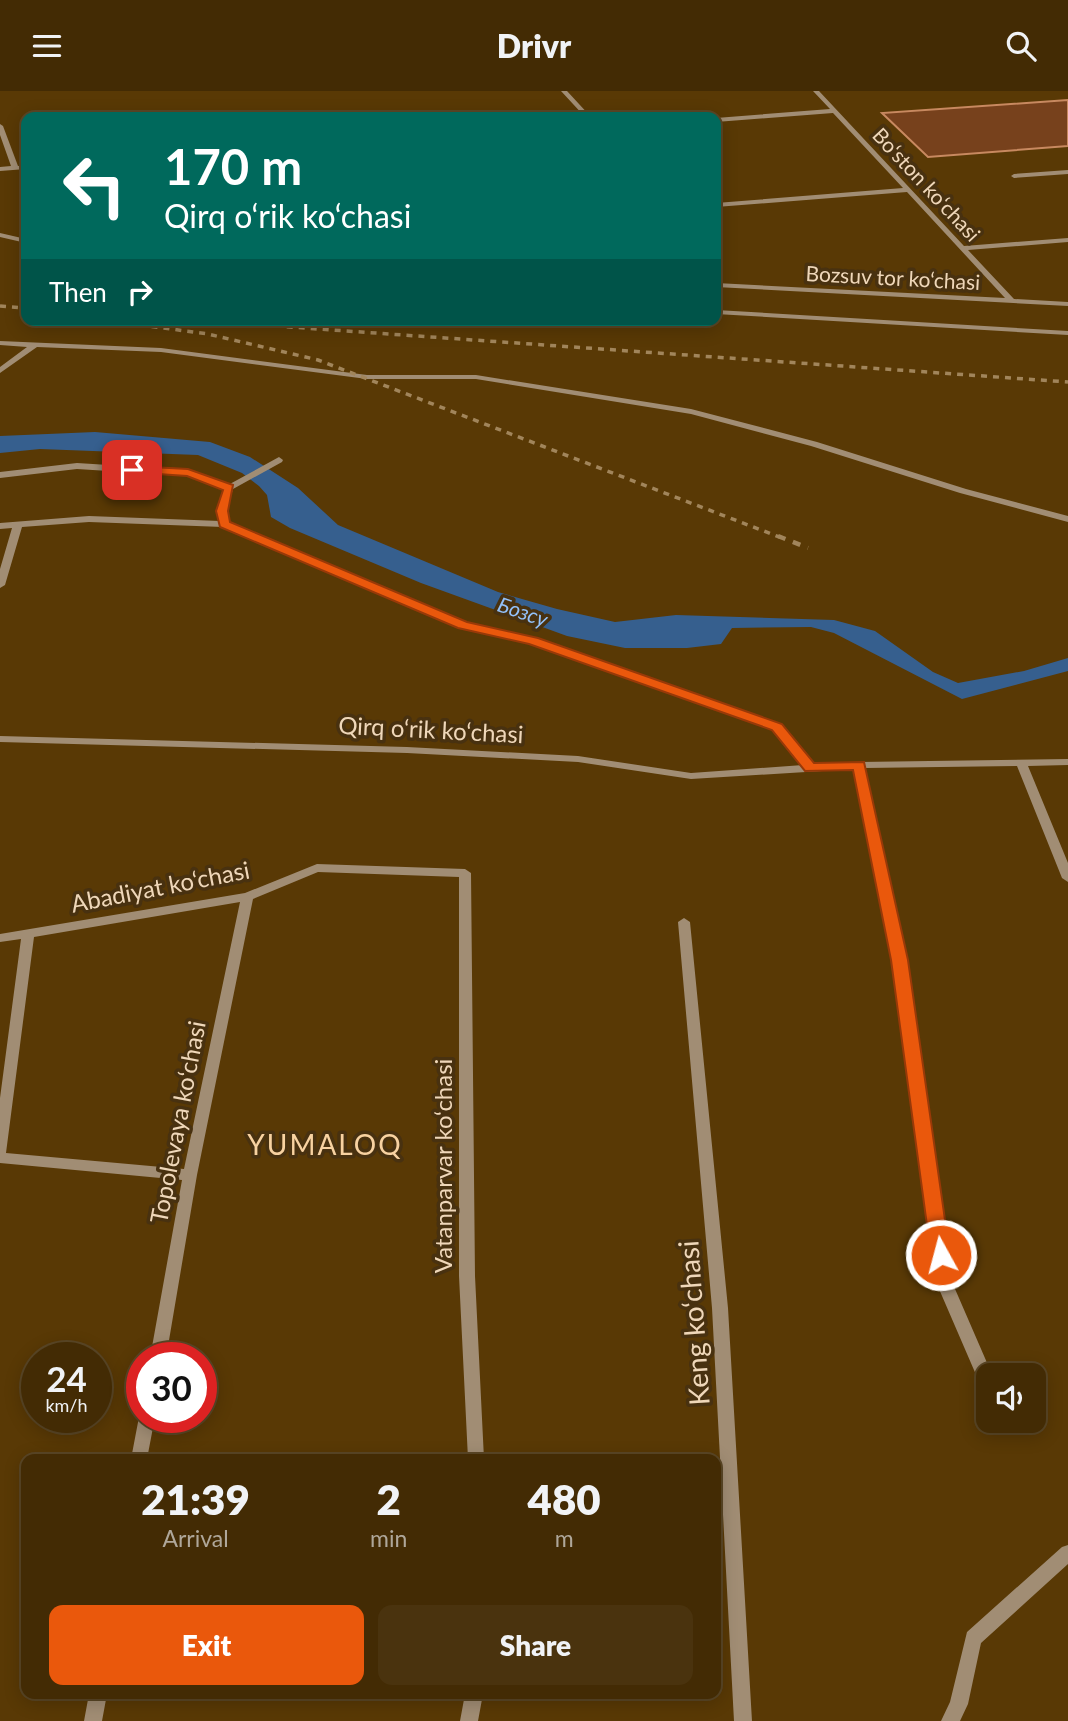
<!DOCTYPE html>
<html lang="en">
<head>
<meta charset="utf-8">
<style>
  body { margin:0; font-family:Lato,sans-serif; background:#4a330e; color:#f1f3f6; height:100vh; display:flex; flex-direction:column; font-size:26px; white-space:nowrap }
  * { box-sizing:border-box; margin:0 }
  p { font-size:23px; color:#afa79a }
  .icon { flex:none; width:38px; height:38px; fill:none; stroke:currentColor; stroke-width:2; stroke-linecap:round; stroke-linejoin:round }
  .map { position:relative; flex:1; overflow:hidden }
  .side { position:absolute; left:21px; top:1363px; width:700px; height:245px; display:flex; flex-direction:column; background:#432b04; border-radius:14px; box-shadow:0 4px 18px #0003,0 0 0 2px #5b4726 }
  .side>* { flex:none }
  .banner { position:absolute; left:21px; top:21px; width:700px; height:214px; border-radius:14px; box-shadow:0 4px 18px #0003,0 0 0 2px #5b4726; background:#00695c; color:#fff; overflow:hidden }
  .fabs { position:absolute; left:976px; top:1272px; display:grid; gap:14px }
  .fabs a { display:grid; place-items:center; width:70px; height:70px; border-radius:14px; background:#432b04; box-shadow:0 4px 18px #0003,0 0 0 2px #5b4726; font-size:35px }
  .speed { position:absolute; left:21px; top:1251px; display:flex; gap:14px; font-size:35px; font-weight:700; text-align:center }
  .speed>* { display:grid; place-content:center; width:91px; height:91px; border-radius:50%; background:#432b04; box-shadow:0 4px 18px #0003,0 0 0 2px #5b4726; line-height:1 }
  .speed small { font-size:18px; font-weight:400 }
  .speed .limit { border:10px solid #d22; background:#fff; color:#111 }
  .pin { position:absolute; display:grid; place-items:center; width:60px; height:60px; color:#fff; margin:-30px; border-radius:14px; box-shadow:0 4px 10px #0006 }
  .me { position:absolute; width:77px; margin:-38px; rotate:353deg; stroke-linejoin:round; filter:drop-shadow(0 0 5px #0008) }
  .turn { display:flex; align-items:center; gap:24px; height:147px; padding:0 28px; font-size:32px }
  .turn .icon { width:91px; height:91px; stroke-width:2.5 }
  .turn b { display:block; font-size:49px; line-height:60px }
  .then { display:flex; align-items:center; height:66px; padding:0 28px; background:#0003; gap:14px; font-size:26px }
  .eta { display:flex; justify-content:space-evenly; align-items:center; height:119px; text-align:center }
  .eta b { font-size:42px; font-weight:800; line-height:49px }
  .action { display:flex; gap:14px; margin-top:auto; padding:14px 28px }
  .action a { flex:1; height:80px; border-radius:14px; background:#ea580c; color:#fff; font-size:28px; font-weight:800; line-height:80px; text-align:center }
  .action a+a { background:#4a330e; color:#f1f3f6 }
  header { display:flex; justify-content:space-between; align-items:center; height:91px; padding:0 28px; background:#432b04; font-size:32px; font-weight:800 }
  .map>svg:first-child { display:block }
  .water { fill:#365f8e }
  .building { fill:#77411c; stroke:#c88960; stroke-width:2 }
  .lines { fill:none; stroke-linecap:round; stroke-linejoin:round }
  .minor { fill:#a18d74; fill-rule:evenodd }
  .rail-far1 { stroke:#a1855b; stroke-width:3.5; stroke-dasharray:6 6; stroke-linecap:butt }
  .rail { stroke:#a1855b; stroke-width:4.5; stroke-dasharray:8 8; stroke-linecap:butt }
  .route { fill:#ea580c; stroke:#983908; stroke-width:2 }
  .labels { text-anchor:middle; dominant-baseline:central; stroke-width:7; stroke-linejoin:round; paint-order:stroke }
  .far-street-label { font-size:21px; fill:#efd7b9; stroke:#483110 }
  .far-water-label { font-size:21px; font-style:italic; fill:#93c2fb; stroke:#483110 }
  .street-label { font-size:24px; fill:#efd7b9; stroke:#483110 }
  .quarter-label { font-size:28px; letter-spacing:2px; fill:#f8d2a1; stroke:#483110 }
  .near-street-label { font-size:28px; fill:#efd7b9; stroke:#483110 }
</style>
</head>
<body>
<header><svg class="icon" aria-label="menu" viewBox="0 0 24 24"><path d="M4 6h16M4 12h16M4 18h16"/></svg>Drivr<svg class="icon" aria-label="search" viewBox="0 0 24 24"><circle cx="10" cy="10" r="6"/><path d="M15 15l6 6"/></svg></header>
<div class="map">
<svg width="1068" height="1630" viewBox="0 0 1068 1630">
  <rect width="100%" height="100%" fill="#593905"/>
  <!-- water -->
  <path class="water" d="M95,341L210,351L250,366L298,397L338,434L498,501L557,518L615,531L676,524L834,529L875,540L933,581L958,592L1024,580L1068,567V580L962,608L834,542L811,536L732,537L721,553L687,557H625L567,545L421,492L290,437L271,426L267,404L259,395L242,382L198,364L40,358L0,362V345Z"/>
  <!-- building -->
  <path class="building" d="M1068,9V55L928,66L882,22Z"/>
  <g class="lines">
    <!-- minor -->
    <path class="minor" d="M561,0H567L591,26H585Z
      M813,0H819L964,155L1068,147V151L968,159L1014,208L1068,211V215L716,196V192L1005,207L907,101L716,116V112L903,97L833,22L716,31V27L830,18Z
      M0,33L3,35L18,75L26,74V78L0,80V76L11,75L0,44Z
      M1068,79V83L1014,87L1011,85L1014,83Z
      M0,142L26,148V152L0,146Z
      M716,219L1068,240V244L716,223Z
      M0,250L161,257L367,284H476L691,318L817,351L966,398L1068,425V431L960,402L811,355L691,323L476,288H367L161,261L37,256L0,282V276L27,256L0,254Z
      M279,366L283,369L282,371L233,398L227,420L229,431L466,532L537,548L781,634L814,674L859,671L1068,668V674L1028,675L1068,772V791L1062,787L1017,675L865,677L905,869L952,1191L991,1281L989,1286L983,1288L977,1286L936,1191L893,869L854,678L691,688L578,671L407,662L0,651V645L407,656L578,665L691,682L803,674L773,638L530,552L459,536L223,436L89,431L22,436L5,494L0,497V478L12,437L0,438V432L89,425L220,430L217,420L224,398L187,385L77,378L0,387V381L77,372L188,379L228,394Z
      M317,773L465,778L471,782L475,1185L484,1368H468L459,1185V786L318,781L253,808L197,1084L166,1267H150L182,1089L0,1072V1007L21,848L0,851V843L245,802ZM240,811L184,1078L6,1062L34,846Z
      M684,827L690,831L728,1217L752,1630H734L712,1217L678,831Z
      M142,1321V1326H155L147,1368H131L139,1326Z
      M1068,1454V1473L981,1552L968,1613L960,1630H941L950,1611L967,1541L1062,1456Z
      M89,1603H107L102,1630H84Z
      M465,1603H483L478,1630H460Z"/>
    <!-- rail-far1 -->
    <path class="rail-far1" d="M0,215L26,217
      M104,229L208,243L318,269L782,447
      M191,229L1068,291"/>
    <!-- rail -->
    <path class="rail" d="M778,445L808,457"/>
  </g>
  <!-- route -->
  <path class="route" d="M132,375L188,378L233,394L228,420L230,431L467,531L538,547L782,633L814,672L864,671L908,869L950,1164L947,1169H934L931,1164L891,869L853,679L805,680L772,639L529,553L458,537L220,436L216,420L223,399L187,385L128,381V376Z"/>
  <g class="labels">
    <!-- far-street labels -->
    <g class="far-street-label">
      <text transform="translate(927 93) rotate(47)">Bo‘ston ko‘chasi</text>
      <text transform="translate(893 186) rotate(3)">Bozsuv tor ko‘chasi</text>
    </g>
    <!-- far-water labels -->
    <g class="far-water-label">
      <text transform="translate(523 520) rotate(19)">Бозсу</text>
    </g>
    <!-- street labels -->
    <g class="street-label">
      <text transform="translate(431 638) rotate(3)">Qirq o‘rik ko‘chasi</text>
      <text transform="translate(160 795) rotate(-11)">Abadiyat ko‘chasi</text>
      <text transform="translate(177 1031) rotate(-79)">Topolevaya ko‘chasi</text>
      <text transform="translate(442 1075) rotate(-90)">Vatanparvar ko‘chasi</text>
    </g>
    <!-- quarter labels -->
    <g class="quarter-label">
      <text x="325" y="1053">YUMALOQ</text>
    </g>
    <!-- near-street labels -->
    <g class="near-street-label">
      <text transform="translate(693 1232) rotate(-94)">Keng ko‘chasi</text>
    </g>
  </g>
</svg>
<div class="fabs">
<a><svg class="icon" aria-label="sound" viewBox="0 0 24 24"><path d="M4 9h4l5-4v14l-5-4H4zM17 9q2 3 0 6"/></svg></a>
</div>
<div class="speed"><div>24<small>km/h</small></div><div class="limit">30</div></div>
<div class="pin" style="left:132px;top:379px;background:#d93025"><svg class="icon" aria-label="arrive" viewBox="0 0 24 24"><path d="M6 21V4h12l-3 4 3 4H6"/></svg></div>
<svg class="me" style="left:941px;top:1164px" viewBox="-20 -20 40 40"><circle r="17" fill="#ea580c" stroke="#fff" stroke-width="3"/><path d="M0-11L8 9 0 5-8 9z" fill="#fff"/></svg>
<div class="banner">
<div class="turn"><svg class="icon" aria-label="left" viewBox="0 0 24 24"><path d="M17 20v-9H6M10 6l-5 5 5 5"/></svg><div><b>170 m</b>Qirq o‘rik ko‘chasi</div></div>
<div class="then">Then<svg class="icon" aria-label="right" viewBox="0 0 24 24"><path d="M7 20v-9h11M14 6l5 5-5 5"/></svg></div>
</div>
<section class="side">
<div class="eta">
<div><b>21:39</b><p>Arrival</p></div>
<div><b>2</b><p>min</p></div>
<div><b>480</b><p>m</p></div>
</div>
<div class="action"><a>Exit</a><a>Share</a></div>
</section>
</div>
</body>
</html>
